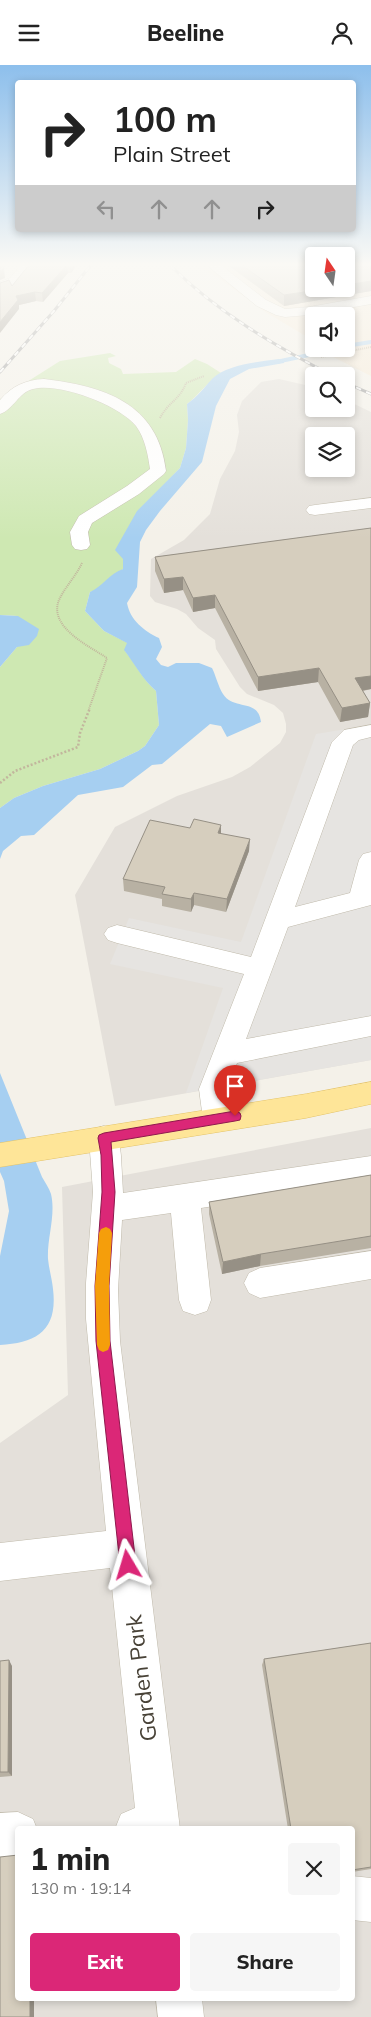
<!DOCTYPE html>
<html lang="en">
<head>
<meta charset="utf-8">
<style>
  body { margin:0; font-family:Mulish,sans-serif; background:#f6f6f6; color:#222; height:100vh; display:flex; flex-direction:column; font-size:19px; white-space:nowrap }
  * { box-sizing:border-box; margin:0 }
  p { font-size:16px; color:#767676 }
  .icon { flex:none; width:28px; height:28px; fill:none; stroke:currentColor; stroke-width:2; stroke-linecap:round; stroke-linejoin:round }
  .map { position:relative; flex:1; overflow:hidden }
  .panel { position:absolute; left:15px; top:1761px; width:340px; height:175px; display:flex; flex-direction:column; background:#fff; border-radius:5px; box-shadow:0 2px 8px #0003 }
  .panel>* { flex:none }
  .banner { position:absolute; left:15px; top:15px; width:341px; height:152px; border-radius:5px; box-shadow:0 2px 8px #0003; background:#fff; color:#222; overflow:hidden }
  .needle { width:32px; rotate:347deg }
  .fabs { position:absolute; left:305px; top:182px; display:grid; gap:10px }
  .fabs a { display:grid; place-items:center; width:50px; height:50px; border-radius:5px; background:#fff; box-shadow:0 2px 8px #0003; font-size:25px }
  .pin { position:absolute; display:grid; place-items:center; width:42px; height:42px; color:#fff; margin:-51px -21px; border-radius:50% 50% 50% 0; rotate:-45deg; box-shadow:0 0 5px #0007 }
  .pin .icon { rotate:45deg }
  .me { position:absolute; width:55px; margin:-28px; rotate:353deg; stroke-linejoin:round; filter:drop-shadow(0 0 4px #0008) }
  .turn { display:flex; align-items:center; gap:18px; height:105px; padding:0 15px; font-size:22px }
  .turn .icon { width:65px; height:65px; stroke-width:2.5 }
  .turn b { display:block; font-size:35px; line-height:42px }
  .lanes { display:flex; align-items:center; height:48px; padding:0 15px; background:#0003; justify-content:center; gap:25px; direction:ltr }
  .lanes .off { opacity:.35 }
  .round { display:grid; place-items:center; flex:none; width:52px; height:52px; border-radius:5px; background:#f6f6f6 }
  .headline { display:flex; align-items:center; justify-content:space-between; height:85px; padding:0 15px }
  h1 { font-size:30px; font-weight:800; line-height:38px }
  .button { display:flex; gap:10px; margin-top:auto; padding:10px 15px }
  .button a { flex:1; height:58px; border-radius:5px; background:#db2777; color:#fff; font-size:20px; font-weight:800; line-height:58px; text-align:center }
  .button a+a { background:#f6f6f6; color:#222 }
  header { display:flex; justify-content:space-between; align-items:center; height:65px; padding:0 15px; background:#fff; font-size:22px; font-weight:800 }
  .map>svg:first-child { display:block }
  .commercial { fill:#f6e9d5 }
  .industrial { fill:#e4e0da; fill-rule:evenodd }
  .green { fill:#cee8b2 }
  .parking { fill:#e6e4e1 }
  .water { fill:#a6cff1 }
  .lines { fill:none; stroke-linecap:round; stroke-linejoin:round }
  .stream { stroke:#a6cff1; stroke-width:4 }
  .minor-casing { stroke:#c0baab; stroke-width:1 }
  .major-casing { stroke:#e4c367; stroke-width:1 }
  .path-far1 { stroke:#c2b69d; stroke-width:2; stroke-dasharray:1 1; stroke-linecap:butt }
  .path { stroke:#c2b69d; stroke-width:2.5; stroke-dasharray:2 2; stroke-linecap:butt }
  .minor { fill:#fff; fill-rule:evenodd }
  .major { fill:#fee598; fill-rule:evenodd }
  .rail-casing { stroke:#989898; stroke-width:3 }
  .rail { stroke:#fff; stroke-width:2; stroke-dasharray:5.5; stroke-linecap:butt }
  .wall { fill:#b8b1a3 }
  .shaded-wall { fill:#969085 }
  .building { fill:#d6cebe; stroke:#969085 }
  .route { fill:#db2777; stroke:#8e194d }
  .slow { fill:#f59e0b }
  .labels { text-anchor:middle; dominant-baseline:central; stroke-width:4; stroke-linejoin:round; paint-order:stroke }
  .near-street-label { font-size:22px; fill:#484237; stroke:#fff }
</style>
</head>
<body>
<header><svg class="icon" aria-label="menu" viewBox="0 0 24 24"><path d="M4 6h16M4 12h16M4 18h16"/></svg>Beeline<svg class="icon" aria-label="person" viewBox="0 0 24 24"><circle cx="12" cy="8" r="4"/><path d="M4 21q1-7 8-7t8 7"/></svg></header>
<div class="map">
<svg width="371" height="1952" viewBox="0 0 371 1952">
  <rect width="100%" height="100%" fill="#f4f1e9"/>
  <!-- commercial -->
  <path class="commercial" d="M196,201H314V224H346L371,201V311L327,289L334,287L329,284H346V251H314V276L267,248L217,212Z"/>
  <!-- industrial -->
  <path class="industrial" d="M279,314L314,322V344H346V335L371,347V995L115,1041L75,830L115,762L177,731L232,712L250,702L280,678L286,667V659L283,648L274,640L247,629L240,622L216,584L215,575L198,563L186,549L177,544L155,537L150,531L151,494L184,475L210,449L220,414L235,386L239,367L237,350L242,336L261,317ZM314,371H346V404H314Z
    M371,1063V1952H0V1378L68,1330L62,1122ZM18,1764H352V1934H18Z"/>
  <!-- green -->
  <path class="green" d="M110,288L116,291L108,293L109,298L121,304L123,309L176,307L195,294L207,299L221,308C208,316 199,330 187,339L188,355L186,383L180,403L161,423L123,494V504L98,524L90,527L85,546L104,566L128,578L125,586C136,599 142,614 156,626L159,660L145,681L138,686L100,704L43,721L14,733L0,743V602L17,582L18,551L0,550V334L60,296Z"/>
  <!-- parking -->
  <path class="parking" d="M371,660V995L186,1028L223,923L110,899L129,853L241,877L316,669Z"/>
  <!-- water -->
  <path class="water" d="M279,294L284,296V298L249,304L230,314L216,341L202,397L160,446L146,465L140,477L137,522L127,538C130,555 144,566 159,573L162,582L156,594L161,600L168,602L176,598H199L212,603C216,611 218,621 223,629C234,646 258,633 261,657L227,672L221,661L210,659L162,699L152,700L123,722L78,730L34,770L21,771L3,786L0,794V743L14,733L43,721L100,704L138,686L145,681L159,660L156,626C142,614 135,599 124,585L127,578L104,566L85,546L90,527C103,521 110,508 123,504V494L115,485L137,446L180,403L186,383L188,355L187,339C198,331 203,324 212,314C227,299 258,297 279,294Z
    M0,550L18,551L39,564L37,571L29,580L17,582L0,602Z
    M0,1008L42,1112C45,1117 49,1123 51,1129C56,1150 47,1173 48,1194C49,1204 52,1214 53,1224C58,1265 37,1278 0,1280V1191L9,1146L4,1116L0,1107Z"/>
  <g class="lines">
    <!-- stream -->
    <path class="stream" d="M346,281L371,277
      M276,297L337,284"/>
    <defs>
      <path id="minor" d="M20,201H33L18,219L0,226V217L10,213Z
        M208,201H222L266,235L285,244L309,242L371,231V239L309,250L285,252L276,250L257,241Z
        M44,314C104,321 158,338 166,406L164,409L139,429L92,458L88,467L90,480L87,484L81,485L75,484L72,480L70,467L79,451L127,421L150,404C148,390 145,373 136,361C119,340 59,317 33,324C19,327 13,345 0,349V335C12,321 25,315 44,314Z
        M371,433V443L315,450L309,449L306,445L309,441L315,440Z
        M371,660V672L359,675L353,680L295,842L350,828L359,795L363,789L371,787V840L288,862L246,974L371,951V971L237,998L227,1024L233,1054L228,1062L218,1066L208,1062L203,1054L199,1024L244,909L117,878L108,875L104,869L108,863L117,860L251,892L332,677L344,665Z
        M104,1061L114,1064L119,1073L121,1091L123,1128L371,1091V1117L201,1143L211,1235L207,1246L195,1250L183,1246L179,1235L171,1148L122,1155L118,1225L120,1276L180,1764H115L121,1749L135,1743L110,1503L0,1516V1478L106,1466L86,1254V1218L93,1127L89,1073L94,1064Z
        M371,1186V1214L260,1233L249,1228L244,1218L249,1208L260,1203Z
        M18,1747L33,1754L37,1764H18V1791L0,1792V1748Z
        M352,1811L371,1813V1857L352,1855Z
        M156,1934H202L204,1952H158Z"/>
      <path id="major" d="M371,1017V1039L306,1053L0,1102V1078L306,1029Z"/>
    </defs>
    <!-- minor casing -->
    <use href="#minor" class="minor-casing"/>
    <!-- major casing -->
    <use href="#major" class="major-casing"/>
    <!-- path-far1 -->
    <path class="path-far1" d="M321,292L371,282
      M160,353C169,336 179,336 186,318L204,311
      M82,498C76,511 65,522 59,535C48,562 89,581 107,593L89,644"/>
    <!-- path -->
    <path class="path" d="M0,718L15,706L78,682L80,668L90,643"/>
    <!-- minor -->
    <use href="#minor" class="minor"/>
    <!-- major -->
    <use href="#major" class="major"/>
    <defs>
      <path id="rail" d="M171,201C218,248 274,280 333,311
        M0,307L54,246L90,201
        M346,318L371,329"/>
    </defs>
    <!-- rail casing -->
    <use href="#rail" class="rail-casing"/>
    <!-- rail -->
    <use href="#rail" class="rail"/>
  </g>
  <!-- wall -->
  <path class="wall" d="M28,201H76L71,208H68L43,237L36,236L19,240V244L12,221Z
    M229,201H371V226L284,241Z
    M371,463V624L363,626L370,638L368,652L340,657L318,617L258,626L215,543L193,547L183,525L164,528L155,506V492Z
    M221,769L249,786L226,847L194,840L191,847L162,841V834L124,826L123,814Z
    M371,1110V1183L260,1201L222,1209L209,1149V1137Z
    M371,1578V1804L352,1807V1764H288L262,1600L264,1594Z
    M0,1596L12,1601V1711L0,1712Z"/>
  <!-- shaded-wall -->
  <path class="shaded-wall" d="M66,201H68V208L43,237L42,228Z
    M70,201H76L71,208Z
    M4,204L5,213L0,215V206Z
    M371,216V226L284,241V230L324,224H346V220Z
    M35,227L36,236L19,240V244L0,268V257L16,231Z
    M183,512V525L164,528V514Z
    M215,530V543L193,547V533Z
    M319,603L318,617L258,626V612Z
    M371,611V624L354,627L355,613Z
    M370,638L368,652L340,657L342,643Z
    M221,760V772L218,768Z
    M250,774L249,786L226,847L227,834Z
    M194,828V840L191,847V834Z
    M261,1189L260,1201L222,1209L223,1197Z
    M9,1595L12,1601V1711L8,1707Z
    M30,1934H34V1952H30Z"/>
  <!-- building -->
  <path class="building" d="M0,201H3L4,204L0,206Z
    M28,201H66L42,228L35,227L16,231L18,235L0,257V218L9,215L12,221Z
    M243,201H314V224H324L284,230Z
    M346,201H371V216L346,220Z
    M371,463V611L355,613L370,638L342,643L319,603L258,612L215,530L193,533L183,512L164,514L155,492Z
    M194,754L221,760L218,768L250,774L227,834L194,828L191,834L162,829L165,822L123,814L150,755L190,763Z
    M371,1110V1171L261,1189L223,1197L209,1137Z
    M371,1578V1802L352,1805V1764H291L264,1594Z
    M9,1595L8,1707H0V1596Z
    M18,1790V1934H30V1952H0V1792Z"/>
  <!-- sky -->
  <linearGradient id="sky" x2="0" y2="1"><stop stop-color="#8dbfec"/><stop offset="0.42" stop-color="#faf9f5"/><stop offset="1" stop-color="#faf9f5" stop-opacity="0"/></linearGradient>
  <rect width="371" height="474" fill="url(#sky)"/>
  <!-- route -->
  <path class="route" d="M235,1046L240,1048L241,1051L240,1055L235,1056L111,1077L115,1127L109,1221L110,1276L136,1500L134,1506L128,1508L123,1506L120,1500L96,1276L95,1221L102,1127L101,1090L98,1073L99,1070L104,1068Z"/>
  <!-- slow -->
  <path class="slow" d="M106,1162L110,1164L112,1168L109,1221L110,1280L108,1285L103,1287L99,1285L97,1280L95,1221L99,1168L101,1164Z"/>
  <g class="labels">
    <!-- near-street labels -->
    <g class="near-street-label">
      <text transform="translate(141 1613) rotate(-97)">Garden Park</text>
    </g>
  </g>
</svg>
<div class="fabs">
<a><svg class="needle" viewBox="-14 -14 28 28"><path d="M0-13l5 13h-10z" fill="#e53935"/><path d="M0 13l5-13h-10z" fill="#767676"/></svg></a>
<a><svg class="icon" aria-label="sound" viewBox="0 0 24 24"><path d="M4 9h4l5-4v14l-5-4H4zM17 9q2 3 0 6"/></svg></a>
<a><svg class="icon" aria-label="search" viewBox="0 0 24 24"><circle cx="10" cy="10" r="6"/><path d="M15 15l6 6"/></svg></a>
<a><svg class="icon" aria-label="layers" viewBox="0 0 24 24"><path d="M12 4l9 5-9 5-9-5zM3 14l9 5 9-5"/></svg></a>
</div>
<div class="pin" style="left:235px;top:1051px;background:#d93025"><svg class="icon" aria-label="arrive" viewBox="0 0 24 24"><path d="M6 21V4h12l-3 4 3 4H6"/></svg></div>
<svg class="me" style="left:128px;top:1500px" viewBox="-20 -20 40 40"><path d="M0-17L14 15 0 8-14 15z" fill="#db2777" stroke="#fff" stroke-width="4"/></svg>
<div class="banner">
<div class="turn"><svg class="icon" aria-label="right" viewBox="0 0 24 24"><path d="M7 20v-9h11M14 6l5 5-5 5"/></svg><div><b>100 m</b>Plain Street</div></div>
<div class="lanes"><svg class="icon off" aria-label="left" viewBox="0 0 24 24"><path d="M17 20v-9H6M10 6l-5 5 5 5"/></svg><svg class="icon off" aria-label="ahead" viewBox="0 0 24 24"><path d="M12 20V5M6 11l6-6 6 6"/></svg><svg class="icon off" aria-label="ahead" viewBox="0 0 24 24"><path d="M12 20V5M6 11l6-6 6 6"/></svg><svg class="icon" aria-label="right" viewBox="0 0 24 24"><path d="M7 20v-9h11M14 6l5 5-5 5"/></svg></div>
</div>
<section class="panel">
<div class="headline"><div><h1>1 min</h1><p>130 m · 19:14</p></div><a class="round"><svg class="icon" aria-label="close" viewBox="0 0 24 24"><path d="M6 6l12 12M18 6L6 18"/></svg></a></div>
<div class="button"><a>Exit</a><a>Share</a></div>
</section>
</div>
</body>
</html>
